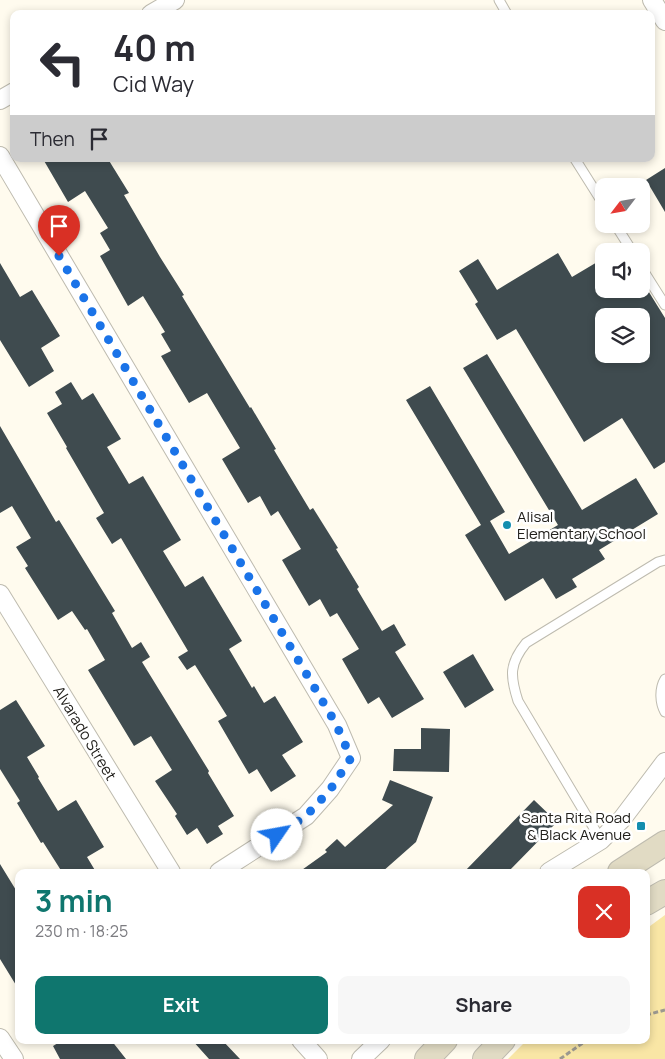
<!DOCTYPE html>
<html lang="en">
<head>
<meta charset="utf-8">
<style>
  body { margin:0; font-family:Manrope,sans-serif; background:#f7f7f7; color:#2b2b33; height:100vh; display:flex; flex-direction:column; font-size:19px; white-space:nowrap }
  * { box-sizing:border-box; margin:0 }
  p { font-size:16px; color:#7c7c81 }
  .icon { flex:none; width:28px; height:28px; fill:none; stroke:currentColor; stroke-width:2; stroke-linecap:round; stroke-linejoin:round }
  .map { position:relative; flex:1; overflow:hidden }
  .drawer { position:absolute; left:15px; top:869px; width:635px; height:175px; display:flex; flex-direction:column; background:#fff; border-radius:10px; box-shadow:0 2px 8px #0003 }
  .drawer>* { flex:none }
  .banner { position:absolute; left:10px; top:10px; width:645px; height:152px; border-radius:10px; box-shadow:0 2px 8px #0003; background:#fff; color:#2b2b33; overflow:hidden }
  .needle { width:32px; rotate:239deg }
  .controls { position:absolute; left:595px; top:178px; display:grid; gap:10px }
  .controls a { display:grid; place-items:center; width:55px; height:55px; border-radius:10px; background:#fff; box-shadow:0 2px 8px #0003; font-size:25px }
  .pin { position:absolute; display:grid; place-items:center; width:42px; height:42px; color:#fff; margin:-51px -21px; border-radius:50% 50% 50% 0; rotate:-45deg; box-shadow:0 0 5px #0007 }
  .pin .icon { rotate:45deg }
  .me { position:absolute; width:55px; margin:-28px; rotate:57deg; stroke-linejoin:round; filter:drop-shadow(0 0 4px #0008) }
  .turn { display:flex; align-items:center; gap:18px; height:105px; padding:0 20px; font-size:22px }
  .turn .icon { width:65px; height:65px; stroke-width:2.5 }
  .turn b { display:block; font-size:35px; line-height:42px }
  .then { display:flex; align-items:center; height:48px; padding:0 20px; background:#0003; gap:10px; font-size:19px }
  .round { display:grid; place-items:center; flex:none; width:52px; height:52px; border-radius:10px; background:#f7f7f7 }
  .head { display:flex; align-items:center; justify-content:space-between; height:85px; padding:0 20px }
  h1 { font-size:30px; font-weight:700; line-height:38px; color:#0f766e }
  .button { display:flex; gap:10px; margin-top:auto; padding:10px 20px }
  .button a { flex:1; height:58px; border-radius:10px; background:#0f766e; color:#fff; font-size:20px; font-weight:700; line-height:58px; text-align:center }
  .button a+a { background:#f7f7f7; color:#2b2b33 }
  .map>svg:first-child { display:block }
  .green { fill:#f9e6a5 }
  .building { fill:#3f4b4f; fill-rule:evenodd }
  .lines { fill:none; stroke-linecap:round; stroke-linejoin:round }
  .lane-casing { stroke:#bebbaf; stroke-width:11 }
  .street-casing { stroke:#bebbaf; stroke-width:20 }
  .secondary-casing { stroke:#bebbaf; stroke-width:26 }
  .path { stroke:#9c9990; stroke-width:3; stroke-dasharray:5 2.5; stroke-linecap:butt }
  .lane { stroke:#fff; stroke-width:9 }
  .street { stroke:#fff; stroke-width:18 }
  .secondary { stroke:#e1dbc4; stroke-width:24 }
  .route { stroke:#1a73e8; stroke-width:9; stroke-dasharray:0 16.2 }
  .poi-dot { fill:#148eaf; stroke:#fff; stroke-width:2 }
  .labels { text-anchor:middle; dominant-baseline:central; stroke-width:5; stroke-linejoin:round; paint-order:stroke }
  .poi-label { font-size:15px; fill:#22201c; stroke:#fff; text-anchor:start }
  .street-label { font-size:15px; fill:#22201c; stroke:#fff }
</style>
</head>
<body>
<div class="map">
<svg width="665" height="1059" viewBox="0 0 665 1059">
  <rect width="100%" height="100%" fill="#fffbee"/>
  <!-- green -->
  <path class="green" d="M665,915V1059H508L527,1040H646V929Z"/>
  <!-- building -->
  <path class="building" d="M43,159H108L129,193L124,195L160,257L184,295L182,296L250,408L251,407L276,449L274,450L310,510L313,508L338,548L336,549L359,587L357,589L382,631L394,624L406,645L395,652L424,699L392,718L379,697L368,704L342,659L359,649L337,613L330,617L320,599L309,606L282,560L301,549L278,511L271,516L260,496L248,503L222,459L240,448L207,393L189,403L161,356L171,351L161,334L165,332L143,296L128,306L100,256L110,250L100,233L108,228L85,191L68,202Z
    M665,168V212L646,180Z
    M558,253L572,277L604,258V289H647L665,318V462L654,469L622,418L584,442L516,329L497,340L475,304L478,302L459,271L478,259L497,290ZM604,316H641V354H604Z
    M0,263L20,297L32,290L60,336L41,348L54,371L29,387L0,340Z
    M487,354L582,510L636,478L658,514L599,550L605,559L572,579L577,587L556,599L543,578L505,601L465,535L481,525L406,400L430,386L505,512L490,521L509,554L558,525L463,368Z
    M71,382L82,400L93,393L121,439L107,447L129,484L143,476L181,540L163,551L185,587L203,576L242,641L229,649L252,688L254,686L264,703L275,696L303,742L282,755L296,776L271,792L257,769L249,774L239,757L218,721L227,716L195,665L187,670L178,657L188,651L121,538L112,544L96,518L104,513L66,448L67,447L47,413L62,404L55,392Z
    M0,426L56,522L59,520L115,611L112,613L132,648L141,642L150,657L142,662L209,771L208,773L234,816L218,826L223,834L207,844L197,828L187,835L175,816L177,814L155,781L172,770L151,736L134,746L88,670L105,660L87,629L85,630L72,611L58,620L25,568L28,566L16,547L31,538L12,506L0,513Z
    M473,654L494,690L465,708L443,672Z
    M16,700L45,746L27,757L39,777L38,778L58,811L76,800L104,847L87,857L96,872H62L43,842L41,843L17,803L20,801L0,769V710Z
    M421,728L450,729L449,772L393,771L394,749H421Z
    M390,780L433,797L416,842L382,872H299L327,852L325,850L337,839L345,847L393,805L382,800Z
    M534,800L557,822L508,872H464Z
    M0,864L19,895V990L0,959Z
    M63,1040H111L126,1059H60L53,1046Z
    M192,1040H222L240,1059H209Z"/>
  <g class="lines">
    <defs>
      <path id="lane" d="M499,0L507,14
        M575,159L604,205
        M615,224L632,251
        M641,267L665,305
        M665,679C659,689 660,703 665,712
        M601,840L518,701C510,676 509,664 526,643L658,562L665,560"/>
      <path id="street" d="M652,0L665,21
        M151,14L175,0
        M0,100L14,92
        M0,156L337,725L351,758L330,789L306,816L219,872
        M0,594L171,872
        M549,872L601,840L622,819L665,762
        M0,1038L14,1059
        M301,1040L318,1059
        M361,1059L381,1040"/>
      <path id="secondary" d="M620,872L665,843
        M646,903L665,892
        M427,1059L445,1040
        M485,1059L503,1040"/>
    </defs>
    <!-- lane casing -->
    <use href="#lane" class="lane-casing"/>
    <!-- street casing -->
    <use href="#street" class="street-casing"/>
    <!-- secondary casing -->
    <use href="#secondary" class="secondary-casing"/>
    <!-- path -->
    <path class="path" d="M646,1015L665,1010
      M560,1059L587,1040"/>
    <!-- lane -->
    <use href="#lane" class="lane"/>
    <!-- street -->
    <use href="#street" class="street"/>
    <!-- secondary -->
    <use href="#secondary" class="secondary"/>
  </g>
  <g class="lines">
    <!-- route -->
    <path class="route" d="M59,256L336,724L351,758L330,790L306,816L277,835"/>
  </g>
  <!-- markers -->
  <g class="poi-dot">
    <circle cx="507" cy="525" r="5"/>
    <rect x="636" y="821" width="10" height="10" rx="2.5"/>
  </g>
  <g class="labels">
    <!-- poi labels -->
    <g class="poi-label">
      <text x="517" y="516">Alisal<tspan x="517" dy="17">Elementary School</tspan></text>
      <text x="631" y="817" text-anchor="end">Santa Rita Road<tspan x="631" dy="17">&amp; Black Avenue</tspan></text>
    </g>
    <!-- street labels -->
    <g class="street-label">
      <text transform="translate(85 733) rotate(59)">Alvarado Street</text>
    </g>
  </g>
</svg>
<div class="controls">
<a><svg class="needle" viewBox="-14 -14 28 28"><path d="M0-13l5 13h-10z" fill="#e53935"/><path d="M0 13l5-13h-10z" fill="#7c7c81"/></svg></a>
<a><svg class="icon" aria-label="sound" viewBox="0 0 24 24"><path d="M4 9h4l5-4v14l-5-4H4zM17 9q2 3 0 6"/></svg></a>
<a><svg class="icon" aria-label="layers" viewBox="0 0 24 24"><path d="M12 4l9 5-9 5-9-5zM3 14l9 5 9-5"/></svg></a>
</div>
<div class="pin" style="left:59px;top:256px;background:#d93025"><svg class="icon" aria-label="arrive" viewBox="0 0 24 24"><path d="M6 21V4h12l-3 4 3 4H6"/></svg></div>
<svg class="me" style="left:277px;top:835px" viewBox="-20 -20 40 40"><circle r="19" fill="#fff"/><path d="M0-13L10 11 0 6-10 11z" fill="#1a73e8"/></svg>
<div class="banner">
<div class="turn"><svg class="icon" aria-label="left" viewBox="0 0 24 24"><path d="M17 20v-9H6M10 6l-5 5 5 5"/></svg><div><b>40 m</b>Cid Way</div></div>
<div class="then">Then<svg class="icon" aria-label="arrive" viewBox="0 0 24 24"><path d="M6 21V4h12l-3 4 3 4H6"/></svg></div>
</div>
<section class="drawer">
<div class="head"><div><h1>3 min</h1><p>230 m · 18:25</p></div><a class="round" style="background:#d93025;color:#fff"><svg class="icon" aria-label="close" viewBox="0 0 24 24"><path d="M6 6l12 12M18 6L6 18"/></svg></a></div>
<div class="button"><a>Exit</a><a>Share</a></div>
</section>
</div>
</body>
</html>
